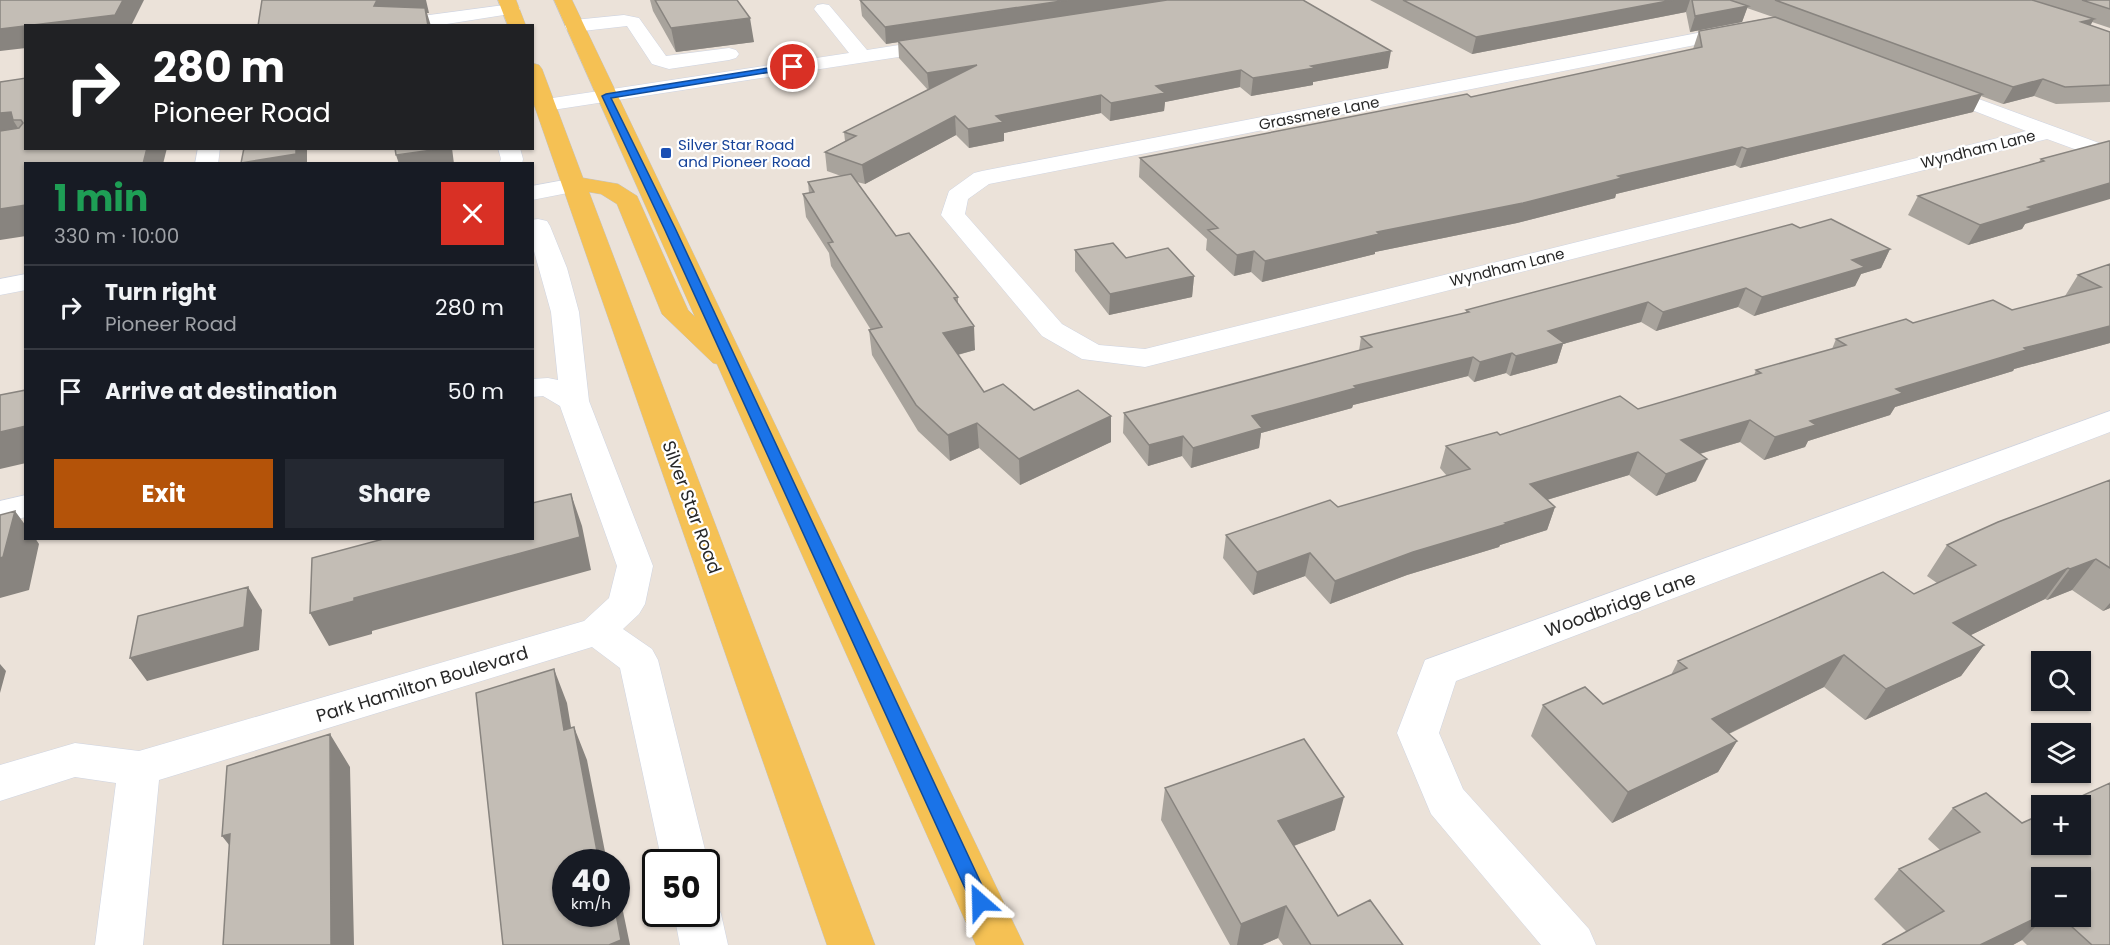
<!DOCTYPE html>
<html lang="en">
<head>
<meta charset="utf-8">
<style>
  body { margin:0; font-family:Poppins,sans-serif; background:#242831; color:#f1f3f6; height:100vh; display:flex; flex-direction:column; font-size:22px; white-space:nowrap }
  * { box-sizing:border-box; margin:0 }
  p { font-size:20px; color:#9ea1a6 }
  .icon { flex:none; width:33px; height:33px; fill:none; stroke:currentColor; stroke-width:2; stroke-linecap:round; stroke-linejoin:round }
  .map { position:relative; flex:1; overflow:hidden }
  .side { position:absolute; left:24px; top:162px; width:510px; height:378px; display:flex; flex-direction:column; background:#171b24; border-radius:0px; box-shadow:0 2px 4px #0004 }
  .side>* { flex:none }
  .banner { position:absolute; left:24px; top:24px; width:510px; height:126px; border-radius:0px; box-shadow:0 2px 4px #0004; background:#202124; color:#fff; overflow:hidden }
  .controls { position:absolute; left:2031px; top:651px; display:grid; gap:12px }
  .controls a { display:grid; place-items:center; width:60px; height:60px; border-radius:0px; background:#171b24; box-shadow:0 2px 4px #0004; font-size:30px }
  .speed { position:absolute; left:552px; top:849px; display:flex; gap:12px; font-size:30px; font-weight:700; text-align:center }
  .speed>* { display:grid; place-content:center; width:78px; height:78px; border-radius:50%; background:#171b24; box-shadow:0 2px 4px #0004; line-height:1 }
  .speed small { font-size:15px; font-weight:400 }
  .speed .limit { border:3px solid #111; border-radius:9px; background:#fff; color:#111 }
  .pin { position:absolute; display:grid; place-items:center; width:51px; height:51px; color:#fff; margin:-26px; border:3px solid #fff; border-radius:50%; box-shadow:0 2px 6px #0007 }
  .me { position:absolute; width:66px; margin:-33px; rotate:335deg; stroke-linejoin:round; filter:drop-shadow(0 0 4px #0008) }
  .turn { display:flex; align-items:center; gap:21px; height:126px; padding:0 30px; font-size:27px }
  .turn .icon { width:78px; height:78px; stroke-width:2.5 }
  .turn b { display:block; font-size:42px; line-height:51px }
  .round { display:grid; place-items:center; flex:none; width:63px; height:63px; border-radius:0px; background:#242831 }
  .headline { display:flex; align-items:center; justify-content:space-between; height:102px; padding:0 30px }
  h1 { font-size:36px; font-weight:700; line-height:45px; color:#1e9e55 }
  .cta { display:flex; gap:12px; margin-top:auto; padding:12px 30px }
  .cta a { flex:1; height:69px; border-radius:0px; background:#b45309; color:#fff; font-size:24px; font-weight:700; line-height:69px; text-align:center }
  .cta a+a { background:#242831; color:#f1f3f6 }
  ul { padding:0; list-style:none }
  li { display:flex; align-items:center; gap:18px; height:84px; padding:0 30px; border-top:2px solid #363941 }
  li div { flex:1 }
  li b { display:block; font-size:22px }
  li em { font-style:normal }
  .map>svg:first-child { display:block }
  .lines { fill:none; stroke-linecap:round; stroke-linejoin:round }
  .minor-casing { stroke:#ced4e2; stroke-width:1 }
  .major-casing { stroke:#c3c3c3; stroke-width:1 }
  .minor { fill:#fff; fill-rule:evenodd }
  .major { fill:#f5c154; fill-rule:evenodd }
  .wall { fill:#a8a39c; fill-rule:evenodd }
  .shaded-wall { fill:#88847f }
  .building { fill:#c3bdb5; stroke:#88847f; stroke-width:1.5 }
  .route { fill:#1a73e8; stroke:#114b97; stroke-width:1.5 }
  .transit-dot { fill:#1a4fb4; stroke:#fff; stroke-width:2 }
  .labels { text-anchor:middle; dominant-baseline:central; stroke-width:4.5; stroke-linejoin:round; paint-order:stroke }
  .far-street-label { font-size:15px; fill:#282828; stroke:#fff }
  .far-transit-label { font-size:15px; fill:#164399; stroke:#fff; text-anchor:start }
  .street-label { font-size:18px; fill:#282828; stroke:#fff }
</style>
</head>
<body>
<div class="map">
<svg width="2110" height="945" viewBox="0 0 2110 945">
  <rect width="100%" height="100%" fill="#ebe2d9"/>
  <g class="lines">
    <defs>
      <path id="minor" d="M511,4L517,5L520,9L517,13L434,26H383L385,22L392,20Z
        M823,4L829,5L867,50L944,38L951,40L954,44L951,48L944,50L546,111L539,109L535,105L539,101L546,99L849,53L814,9L817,5Z
        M624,15L639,18L666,56L729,48L736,50L739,54L736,58L729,60L669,69L652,64L627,26L574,32L567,30L565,26L567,22L574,20Z
        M1739,25L1746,27L1748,31L1746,35L989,184L968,199L965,214L1062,324L1099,345L1145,349L2026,131L1928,93L1925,89L1928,85L1935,83L2110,147V162L2047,139L1145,367L1082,359L1042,336L941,215L949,191L974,173L982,171Z
        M198,148H220L218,164H195Z
        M498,148H520L523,159L522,164H499L501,159Z
        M575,178L583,180L587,185L583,190L532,200V186Z
        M538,219L547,221L550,226L567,268L579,312L589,401L653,566L645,604L639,614L623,629L652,649L658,660L708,862L706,865V862H662L620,668L592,647L159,780L143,945H95L116,783L75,777L0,801V765L75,743L139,751L584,621L609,598L617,566L560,406L543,396L532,397V379L548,378L558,380L551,312L532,244V220Z
        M26,274V290L0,295V279Z
        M2110,411V432L1456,681L1439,733L1463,789L1589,929L1596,945H1541L1431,814L1397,733L1425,660Z
        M26,495V517L0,523V501Z
        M706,896L714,899L721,914L728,945H680L674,914H706Z"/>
      <path id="major" d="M498,0H516L526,26H508Z
        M554,0H572L1024,945H976L717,364L713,363L662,314L617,204L601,194L589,192L875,945H827L532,99V63L539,65L542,69L583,178L618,184L637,196L688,310L695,317Z"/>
    </defs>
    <!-- minor casing -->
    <use href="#minor" class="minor-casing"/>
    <!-- major casing -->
    <use href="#major" class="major-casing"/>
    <!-- minor -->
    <use href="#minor" class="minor"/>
    <!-- major -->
    <use href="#major" class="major"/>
  </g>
  <!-- wall -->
  <path class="wall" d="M650,0H737L754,42L676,52L653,11Z
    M860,0L1388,68L1313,82V85L1251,96L1240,87L1165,102L1164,111L1110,121L1101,113L1004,133V141L969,148L956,135L865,184L857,182L896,236L958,297V304L975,350L958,355L984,392L1034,410L1111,442L1020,485L979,448L950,461L918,431L872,355L869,330H871L831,266L829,253L806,217L803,194L809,193L808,182L841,176L827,171L825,152L845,141L844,132L928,90L899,58L898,42L886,44L862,16Z
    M1370,0H2110V28L2092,22L2090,25L2110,32V102L2056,104L2034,96L2003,104L1981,96L1973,112L1740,168L1735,165L1616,194L1615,198L1517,223L1375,252V254L1262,282L1251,272L1234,276L1206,250L1207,239L1139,177L1140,158L1471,97L1693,49L1699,31L1773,17L1747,8L1742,22L1690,32L1686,12L1472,54Z
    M26,78V148L0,240V82Z
    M2109,141L2025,224L2022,229L1968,245L1908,215L1918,196L2039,162L2041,159Z
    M1800,228L1890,249L1881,268L1861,274L1855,286L1754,316L1738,307L1656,331L1641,322L1563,344L1557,363L1510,376L1506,373L1474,382L1468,376L1353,405L1352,408L1261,433L1259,448L1191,468L1182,456L1148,466L1123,433L1124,413L1359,351L1361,337L1466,313V310Z
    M1075,250L1194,276L1192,297L1109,315L1075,271Z
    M2110,264V343L2014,369L2013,371L1895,407L1890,415L1808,441L1805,447L1764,460L1740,442L1700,454L1696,481L1656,496L1629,475L1547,500L1555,507L1547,530L1500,545L1499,547L1407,575L1330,604L1305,576L1253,595L1223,558L1226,535L1338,507L1447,476L1440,468L1446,446L1638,409L1754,375L1756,370L1832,349L1836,339L1913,323L2012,310L2065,296L2078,275Z
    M2110,480V608L2103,611L2072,590L2047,600L2045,599L1971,635L1984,645L1961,676L1865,720L1824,687L1729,734L1737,741L1718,772L1612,823L1531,736L1543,705L1603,704L1671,675L1678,661L1914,594L1937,583L1927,576L1947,545Z
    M2110,783V945H2027L2022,940L2013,945H1882L1907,932L1874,899L1899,869L1940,850L1928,839L1953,808L1986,793L2022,823L2042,814V844H2080V806H2060ZM2042,878H2080V916H2042Z
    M1165,788L1335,830L1294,846L1338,916L1403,945H1283L1278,938L1262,945H1230L1161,820Z"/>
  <!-- shaded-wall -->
  <path class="shaded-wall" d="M123,0H144L131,26H26V48L0,51V29Z
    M377,0H426L429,13H427L431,26H428L374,6Z
    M1068,0H1174L886,44L885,27Z
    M1673,0H1690L1686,12L1472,54L1476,37Z
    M1748,6L1742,22L1690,32L1695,16Z
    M750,18L754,42L676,52L671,28Z
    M2094,19L2085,35L2081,22Z
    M1391,51L1388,68L1313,82V85L1251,96L1253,78L1311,66Z
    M977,65L929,90L927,73Z
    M1241,70L1240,87L1165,102L1164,111L1110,121L1111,103L1156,86Z
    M2043,79L2034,96L2003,104L2013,87Z
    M1982,94L1973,112L1740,168L1747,149Z
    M1101,95V113L1004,133V141L969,148L968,129L996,116Z
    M11,112L13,120L24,138L0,142V113Z
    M955,116L956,135L865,184L862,165Z
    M1742,147L1735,165L1616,194L1615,198L1517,223L1375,252V254L1262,282L1265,261L1377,232Z
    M147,148H167L163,164H143Z
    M296,148H307V164L241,163Z
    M447,148H452L454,164H399L396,155Z
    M2110,183V199L2025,224L2022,229L1968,245L1980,225L2028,207Z
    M26,205V236L0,240V209Z
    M1890,249L1881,268L1861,274L1855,286L1754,316L1762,297L1852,260Z
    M1254,251L1251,272L1234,276L1237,255Z
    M1194,276L1192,297L1109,315L1110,294Z
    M1746,288L1738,307L1656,331L1663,312Z
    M1648,302L1641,322L1563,344L1557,363L1510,376L1516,356L1548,331Z
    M974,326L975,350L945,358L943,333Z
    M2110,326V343L2014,369L2013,371L1895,407L1890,415L1808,441L1805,447L1764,460L1775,437L1810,421L1896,389L2024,348Z
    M1512,353L1506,373L1474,382L1480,362Z
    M1473,357L1468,376L1353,405L1352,408L1261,433L1259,448L1191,468L1193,448L1252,416L1354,386Z
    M1111,416V442L1020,485L1019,459Z
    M1750,420L1740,442L1671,462L1681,440Z
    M977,423L979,448L950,461L948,435Z
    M26,426V463L0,469V432Z
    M1183,436L1182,456L1148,466L1149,445Z
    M1638,452L1629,475L1523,507L1530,484Z
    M1707,459L1696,481L1656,496L1666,474Z
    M571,494L582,526L591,570L372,631V634L329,646L310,613L354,598Z
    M1555,507L1547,530L1500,545L1499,547L1407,575L1330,604L1335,581L1413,552Z
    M15,511L26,526V538H35L39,544L29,590L0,598V558Z
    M1310,553L1305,576L1253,595L1257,572Z
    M2096,559L2072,590L2047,600L2070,569Z
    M2068,568L2045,599L1932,654L1953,623Z
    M248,587L262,610L259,650L147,681L130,658Z
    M2110,603V608L2103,611Z
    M1984,645L1961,676L1865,720L1886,689Z
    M1844,655L1824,687L1695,750L1712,719Z
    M0,664L6,671L0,693Z
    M554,669L567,703L577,763L564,730Z
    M574,727L587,760L607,862H599Z
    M330,734L350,767L354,945H331Z
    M1737,741L1718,772L1612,823L1628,792Z
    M1344,797L1335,830L1272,854L1278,821Z
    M230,834L248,869L222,836Z
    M616,886L619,892L630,945H609L616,914Z
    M1286,906L1278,938L1262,945H1237L1241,924Z
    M2042,915V916H2046L2022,940L2013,945H1980Z"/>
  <!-- building -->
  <path class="building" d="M0,0H123L115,15L0,29Z
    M262,0H377L374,6L425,8L428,26H258Z
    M655,0H737L750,18L671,28Z
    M860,0H1068L885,27Z
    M1167,0H1303L1391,51L1311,66L1315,68L1253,78L1241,70L1156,86L1165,93L1111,103L1101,95L996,116L1003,122L968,129L955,116L862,165L825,152L856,136L844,132L977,65L927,73L898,41Z
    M1403,0H1673L1476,37Z
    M1692,0H1730L1748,6L1695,16Z
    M1775,0H2032L2094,19L2081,22L2110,32V85L2065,87L2043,79L2013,87Z
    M2082,0H2110V9Z
    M1775,17L1982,94L1747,149L1742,147L1618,176L1622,178L1523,203L1377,232L1379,234L1265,261L1254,251L1237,255L1208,230L1218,228L1140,158L1467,94L1471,97L1702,47L1699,31Z
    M26,78V148H147L143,164H26V205L0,209V131L19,128L23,123L21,120H13L11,112L0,113V82Z
    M2109,141H2110V183L2028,207L2033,209L1980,225L1918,196L2044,161L2041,159Z
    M244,148H296V154L241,163Z
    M395,148H447L396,155Z
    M851,174L896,236L909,233L958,297L954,298L974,326L943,333L984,392L1003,384L1034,410L1078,390L1111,416L1019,459L977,423L948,435L916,405L869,330L882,327L828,243L833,242L803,194L814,192L808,182Z
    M1831,219L1890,249L1852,260L1865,267L1762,297L1746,288L1663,312L1648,302L1548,331L1564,343L1516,356L1512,353L1480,362L1473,357L1354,386L1356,388L1252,416L1262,428L1193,448L1183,436L1149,445L1124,413L1372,347L1361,337L1469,312L1466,310L1792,224L1800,228Z
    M1113,243L1126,258L1168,248L1194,276L1110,294L1075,250Z
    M2110,264V326L2024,348L2026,350L1896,389L1903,393L1810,421L1816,425L1775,437L1750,420L1681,440L1707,459L1666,474L1638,452L1530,484L1555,507L1505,523L1507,524L1413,552L1335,581L1310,553L1257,572L1226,535L1330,500L1338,507L1470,469L1446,446L1497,432L1500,435L1620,396L1638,409L1761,373L1756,370L1846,345L1836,339L1906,319L1913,323L1993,300L2012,310L2101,287L2078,275Z
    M26,390V426L0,432V395Z
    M2110,480V568L2096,559L2070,569L2068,568L1953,623L1984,645L1886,689L1844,655L1712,719L1737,741L1628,792L1543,705L1585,687L1603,704L1687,668L1678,661L1883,572L1914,594L1976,565L1947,545L1998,522Z
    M571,494L580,537L354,598V601L310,613L312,558L387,538H532V503Z
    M15,511L3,557L0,558V515Z
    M248,587L244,627L130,658L138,616Z
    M554,669L564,730L574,727L599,862L605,860L606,862H566V914H616L621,940L609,945H503L476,693Z
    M330,734L331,945H223L230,834L222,836L227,766Z
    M1304,739L1344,797L1278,821L1338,916L1370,900L1403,945H1311L1286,906L1241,924L1165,788Z
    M2110,783V945H2092L2060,916H2080V878H2042V915L1980,945H1882L1944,911L1899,869L1980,832L1953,808L1986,793L2022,823L2042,814V844H2080V806H2060Z"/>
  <!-- route -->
  <path class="route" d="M793,64L797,67L795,68L611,98L675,228L987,896L990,902L987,908L980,911L974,908L664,228L602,96L606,94Z"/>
  <!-- markers -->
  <rect class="transit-dot" x="660" y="147" width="12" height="12" rx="3"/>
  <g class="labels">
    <!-- far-street labels -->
    <g class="far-street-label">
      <text transform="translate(1319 113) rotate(-11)">Grassmere Lane</text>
      <text transform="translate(1978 149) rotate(-14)">Wyndham Lane</text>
      <text transform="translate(1507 267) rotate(-14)">Wyndham Lane</text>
    </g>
    <!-- far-transit labels -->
    <g class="far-transit-label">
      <text x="678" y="144">Silver Star Road<tspan x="678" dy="17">and Pioneer Road</tspan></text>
    </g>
    <!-- street labels -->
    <g class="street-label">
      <text transform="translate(692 507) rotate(70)">Silver Star Road</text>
      <text transform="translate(1620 604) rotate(-20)">Woodbridge Lane</text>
      <text transform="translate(422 684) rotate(-17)">Park Hamilton Boulevard</text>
    </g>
  </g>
</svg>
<div class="controls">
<a><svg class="icon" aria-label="search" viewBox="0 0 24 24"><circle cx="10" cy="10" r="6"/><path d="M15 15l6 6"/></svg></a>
<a><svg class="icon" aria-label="layers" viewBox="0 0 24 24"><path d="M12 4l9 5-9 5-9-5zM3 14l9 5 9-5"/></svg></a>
<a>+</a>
<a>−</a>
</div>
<div class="speed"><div>40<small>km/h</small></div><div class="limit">50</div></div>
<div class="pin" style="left:793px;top:67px;background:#d93025"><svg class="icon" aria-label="arrive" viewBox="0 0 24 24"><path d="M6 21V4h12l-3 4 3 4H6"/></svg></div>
<svg class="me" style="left:980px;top:902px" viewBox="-20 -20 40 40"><path d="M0-17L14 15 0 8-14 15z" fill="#1a73e8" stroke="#fff" stroke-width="4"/></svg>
<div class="banner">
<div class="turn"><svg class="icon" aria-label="right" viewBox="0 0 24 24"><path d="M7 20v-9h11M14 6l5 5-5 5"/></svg><div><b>280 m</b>Pioneer Road</div></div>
</div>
<section class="side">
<div class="headline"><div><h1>1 min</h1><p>330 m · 10:00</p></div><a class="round" style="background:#d93025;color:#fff"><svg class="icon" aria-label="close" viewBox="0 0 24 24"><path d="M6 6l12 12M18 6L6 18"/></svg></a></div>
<ul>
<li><svg class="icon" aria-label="right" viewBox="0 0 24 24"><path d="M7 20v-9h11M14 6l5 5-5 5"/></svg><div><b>Turn right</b><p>Pioneer Road</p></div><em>280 m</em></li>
<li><svg class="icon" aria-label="arrive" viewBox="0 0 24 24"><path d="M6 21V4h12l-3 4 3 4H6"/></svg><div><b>Arrive at destination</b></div><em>50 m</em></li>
</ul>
<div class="cta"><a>Exit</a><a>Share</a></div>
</section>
</div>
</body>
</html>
